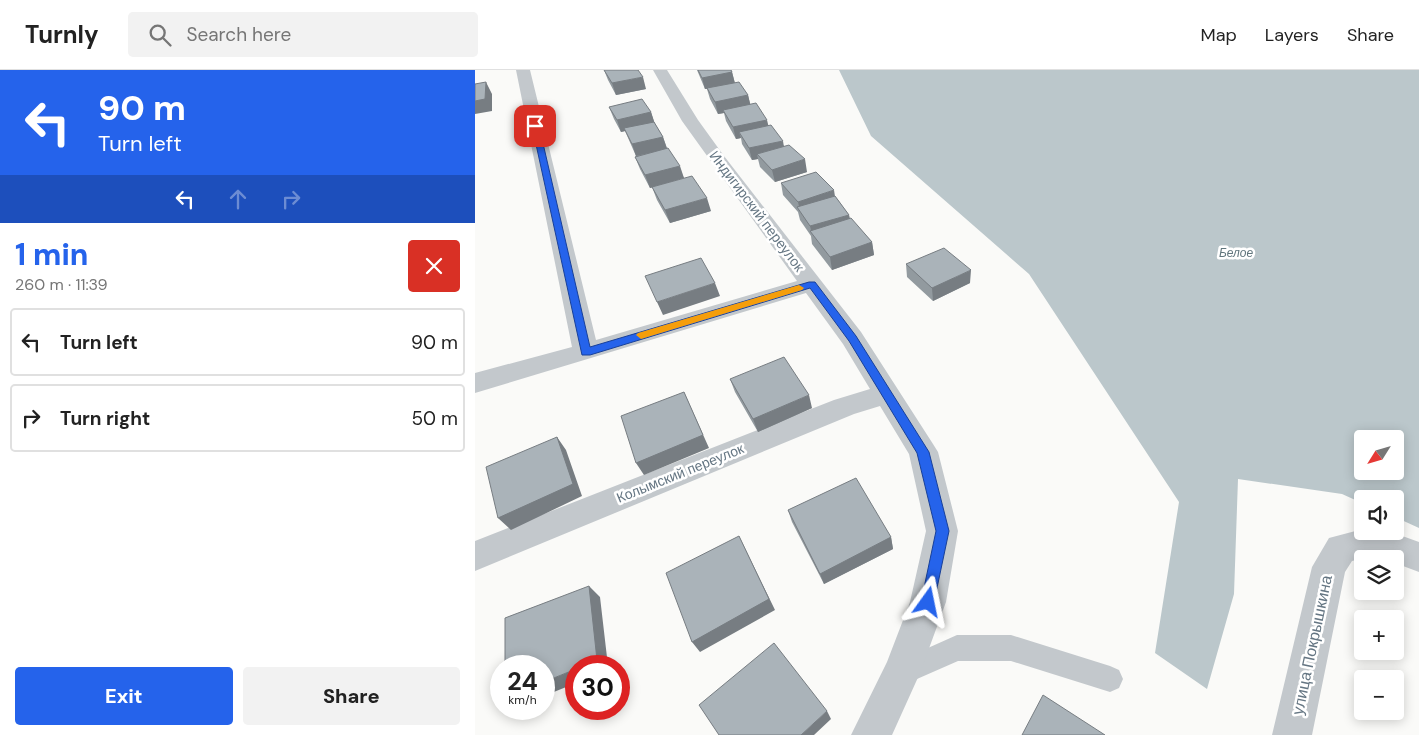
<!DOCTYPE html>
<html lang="en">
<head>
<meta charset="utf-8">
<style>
  body { margin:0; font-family:"DM Sans",sans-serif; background:#f2f2f2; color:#222; height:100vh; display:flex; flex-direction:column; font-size:19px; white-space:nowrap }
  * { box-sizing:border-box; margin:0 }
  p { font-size:16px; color:#767676 }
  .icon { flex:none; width:28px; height:28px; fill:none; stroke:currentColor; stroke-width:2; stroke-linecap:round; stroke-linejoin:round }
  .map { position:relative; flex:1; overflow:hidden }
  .panel { display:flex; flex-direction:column; background:#fff; width:475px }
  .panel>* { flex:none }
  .guide { background:#2563eb; color:#fff; overflow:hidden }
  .needle { width:32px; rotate:233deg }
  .buttons { position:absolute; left:879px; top:360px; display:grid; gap:10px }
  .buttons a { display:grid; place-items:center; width:50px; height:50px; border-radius:5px; background:#fff; box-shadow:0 2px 12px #0003; font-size:25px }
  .speed { position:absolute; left:15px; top:585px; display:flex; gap:10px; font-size:25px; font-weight:700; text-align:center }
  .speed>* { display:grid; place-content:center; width:65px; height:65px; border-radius:50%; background:#fff; box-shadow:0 2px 12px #0003; line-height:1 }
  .speed small { font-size:12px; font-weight:400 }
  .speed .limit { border:8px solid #d22; background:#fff; color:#111 }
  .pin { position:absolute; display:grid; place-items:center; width:42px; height:42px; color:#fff; margin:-21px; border-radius:10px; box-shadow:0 2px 8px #0006 }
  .me { position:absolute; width:55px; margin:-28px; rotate:12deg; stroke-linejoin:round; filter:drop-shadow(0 0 4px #0008) }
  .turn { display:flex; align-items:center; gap:18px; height:105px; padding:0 15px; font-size:22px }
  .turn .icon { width:65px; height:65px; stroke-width:2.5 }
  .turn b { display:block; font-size:35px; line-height:42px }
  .lanes { display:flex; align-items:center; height:48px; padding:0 15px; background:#0003; justify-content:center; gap:25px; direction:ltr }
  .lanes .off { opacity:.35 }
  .round { display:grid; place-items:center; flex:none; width:52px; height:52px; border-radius:5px; background:#f2f2f2 }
  .summary { display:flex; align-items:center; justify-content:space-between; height:85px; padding:0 15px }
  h1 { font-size:30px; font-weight:800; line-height:38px; color:#2563eb }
  .primary-button { display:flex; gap:10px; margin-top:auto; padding:10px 15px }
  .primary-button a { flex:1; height:58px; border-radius:5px; background:#2563eb; color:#fff; font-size:20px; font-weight:800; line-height:58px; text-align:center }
  .primary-button a+a { background:#f2f2f2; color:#222 }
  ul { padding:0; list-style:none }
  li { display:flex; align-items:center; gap:15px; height:68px; margin:0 10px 8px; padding:0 5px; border:2px solid #e0e0e0; border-radius:5px }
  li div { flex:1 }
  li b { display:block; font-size:19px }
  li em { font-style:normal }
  header { display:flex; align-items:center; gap:30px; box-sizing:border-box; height:70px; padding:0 25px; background:#fff; border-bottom:1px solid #e0e0e0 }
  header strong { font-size:24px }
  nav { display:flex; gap:28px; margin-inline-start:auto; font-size:18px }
  .search { width:350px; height:45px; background:#f2f2f2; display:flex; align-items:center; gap:12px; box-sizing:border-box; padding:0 18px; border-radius:5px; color:#767676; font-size:19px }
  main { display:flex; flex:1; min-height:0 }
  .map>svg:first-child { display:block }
  .water { fill:#bbc7cb; fill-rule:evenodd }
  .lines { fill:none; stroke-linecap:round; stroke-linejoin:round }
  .lane { fill:#c3c8cc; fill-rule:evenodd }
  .street { fill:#c3c8cc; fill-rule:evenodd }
  .wall { fill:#929a9f }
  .shaded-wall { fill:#777d82 }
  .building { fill:#aab3b9; stroke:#777d82 }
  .route { fill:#2563eb; stroke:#184099 }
  .slow { fill:#f59e0b }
  .labels { text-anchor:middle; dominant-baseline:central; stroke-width:5; stroke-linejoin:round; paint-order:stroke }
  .far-water-label { font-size:12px; font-style:italic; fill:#60757c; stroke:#fff }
  .street-label { font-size:14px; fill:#657683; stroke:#fff }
  .near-street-label { font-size:16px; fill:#657683; stroke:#fff }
</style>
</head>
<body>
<header>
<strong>Turnly</strong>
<div class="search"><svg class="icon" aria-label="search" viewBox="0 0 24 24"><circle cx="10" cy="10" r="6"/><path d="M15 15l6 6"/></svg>Search here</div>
<nav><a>Map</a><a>Layers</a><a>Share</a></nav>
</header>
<main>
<section class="panel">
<div class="guide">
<div class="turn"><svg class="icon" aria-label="left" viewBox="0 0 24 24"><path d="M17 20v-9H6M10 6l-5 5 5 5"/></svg><div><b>90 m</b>Turn left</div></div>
<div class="lanes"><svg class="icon" aria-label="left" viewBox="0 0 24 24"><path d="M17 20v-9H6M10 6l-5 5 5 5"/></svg><svg class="icon off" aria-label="ahead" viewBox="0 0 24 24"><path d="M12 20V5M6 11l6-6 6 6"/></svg><svg class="icon off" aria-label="right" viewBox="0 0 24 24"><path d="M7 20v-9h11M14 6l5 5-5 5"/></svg></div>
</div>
<div class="summary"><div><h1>1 min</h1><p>260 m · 11:39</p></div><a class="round" style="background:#d93025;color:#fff"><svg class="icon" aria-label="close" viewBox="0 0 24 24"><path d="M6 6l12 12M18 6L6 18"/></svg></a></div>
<ul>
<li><svg class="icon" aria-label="left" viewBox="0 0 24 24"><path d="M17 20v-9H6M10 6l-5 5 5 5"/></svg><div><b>Turn left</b></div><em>90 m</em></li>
<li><svg class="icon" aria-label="right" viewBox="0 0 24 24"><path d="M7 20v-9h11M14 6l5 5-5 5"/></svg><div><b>Turn right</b></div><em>50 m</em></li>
</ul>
<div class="primary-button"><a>Exit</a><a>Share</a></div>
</section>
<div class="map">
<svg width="944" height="665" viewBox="0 0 944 665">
  <rect width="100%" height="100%" fill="#fafaf8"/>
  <!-- water -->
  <path class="water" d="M364,0H944V458L920,447V429H888L887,433L867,424L763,409L759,524L732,619L680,583L704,432L554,204L396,66ZM888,369H920V401H888Z"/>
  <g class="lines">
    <!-- lane -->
    <path class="lane" d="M482,565H536L635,596L644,600L648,609L644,618L635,622L536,591H483L426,616L417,612L413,603L417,594Z"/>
    <!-- street -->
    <path class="street" d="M41,0H55L121,270L322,211L207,51L178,0H192L223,50L249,86L386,262L458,374L463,382L483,461L471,532L445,603L417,665H376L412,592L435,532L451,461L434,384L405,336L379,344L0,501V471L359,330L395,319L368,274L331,223L0,323V303L97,277Z
      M888,459V461L919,463L944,472V502L920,493V489L890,488L877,491L870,502L837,665H797L837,497L854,468Z"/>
  </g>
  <!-- wall -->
  <path class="wall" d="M129,0L171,19L141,25L133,10Z
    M222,0H256L257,2L260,13L273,25L275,34L293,55L309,76L332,102L300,112L285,97L283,89L277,90L267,74L266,68L261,69L251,51L249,43L243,44L235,29L232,19H230Z
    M134,37L176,42L179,52L188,67L192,78L209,108L175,118L165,99L160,87L161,86L150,61L146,62L139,49Z
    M306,113L360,126L374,145L375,149L397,172L399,185L357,200L337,174L336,166L325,150L323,142L308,125Z
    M177,117L236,141L195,153L182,130Z
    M431,194L495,213L458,231L432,207Z
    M255,309L337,338L283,362L260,322Z
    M313,440L416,467L418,479L349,514L317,452Z"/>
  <!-- shaded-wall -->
  <path class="shaded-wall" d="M257,2L260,14L230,19L227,8Z
    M168,7L171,19L141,25L137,13Z
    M11,12L17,24V41L0,44V31Z
    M273,25L276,37L248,40L249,43L243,44L240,32Z
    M176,42L180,54L146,62L142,50Z
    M292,50L295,62H264L266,68L261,69L258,57Z
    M188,67L192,79L161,86L157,74Z
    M308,71L310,83L282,84L283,89L277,90L274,78Z
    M330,89L332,102L300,112L297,100Z
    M205,96L209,108L175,118L170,105Z
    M359,120L361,133L325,141L323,132Z
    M232,128L236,141L195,153L190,140Z
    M374,145L376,157L337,164L335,156Z
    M397,172L399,185L357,200L355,187Z
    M496,200L495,213L458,231L457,218Z
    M240,213L245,226L188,245L182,232Z
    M209,322L234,378L169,405L161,393Z
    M334,325L337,338L283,362L278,349Z
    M82,367L91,380L107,426L36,460L23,448Z
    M264,466L300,540L225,582L217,572Z
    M416,467L418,479L349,514L345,504Z
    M114,516L125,527L133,596H107Z
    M101,599V613L69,626V612Z
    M352,641L356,649L339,665H326Z"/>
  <!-- building -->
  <path class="building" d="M129,0H163L168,7L137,13Z
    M223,0H256L257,2L227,8Z
    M11,12L10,29L0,31V14Z
    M264,12L273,25L240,32L232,18Z
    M167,29L176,42L142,50L134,37Z
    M281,33L292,50L258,57L248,40Z
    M179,52L188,67L157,74L149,58Z
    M296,55L308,71L274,78L264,62Z
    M314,75L330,89L297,100L282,84Z
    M193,78L205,96L170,105L160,87Z
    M341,102L359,120L323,132L306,113Z
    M217,106L232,128L190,140L177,117Z
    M360,126L374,145L335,156L322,137Z
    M376,148L397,172L355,187L335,161Z
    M469,178L496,200L457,218L431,194Z
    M226,188L240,213L182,232L170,206Z
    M309,287L334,325L278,349L255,309Z
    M209,322L228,365L161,393L146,346Z
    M82,367L98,414L23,448L11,397Z
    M381,408L416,467L345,504L313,440Z
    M264,466L294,529L217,572L191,503Z
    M114,516L122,590L107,596H101V599L69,612V596H30V548Z
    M299,573L352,641L326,665H244L224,635Z
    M568,625L630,665H547Z"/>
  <!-- route -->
  <path class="route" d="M60,54L64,56L115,277L334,212H340L381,266L454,382L474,461L458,537L453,539L448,537L446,532L461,461L442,383L374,271L335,218L115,285H107L57,56Z"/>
  <!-- slow -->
  <path class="slow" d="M324,215L329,218L327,220L166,269L161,265L163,263Z"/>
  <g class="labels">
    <!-- far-water labels -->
    <g class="far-water-label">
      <text x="761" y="183">Белое</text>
    </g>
    <!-- street labels -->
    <g class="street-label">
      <text transform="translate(282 141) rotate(53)">Индигирский переулок</text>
      <text transform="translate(205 403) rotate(-22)">Колымский переулок</text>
    </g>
    <!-- near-street labels -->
    <g class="near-street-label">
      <text transform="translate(837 575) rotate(-78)">улица Покрышкина</text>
    </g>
  </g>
</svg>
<div class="buttons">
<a><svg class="needle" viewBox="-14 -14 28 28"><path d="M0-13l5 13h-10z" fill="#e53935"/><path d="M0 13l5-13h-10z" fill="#767676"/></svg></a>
<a><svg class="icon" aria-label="sound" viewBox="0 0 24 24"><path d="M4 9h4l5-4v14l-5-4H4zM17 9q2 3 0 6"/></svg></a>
<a><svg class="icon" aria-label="layers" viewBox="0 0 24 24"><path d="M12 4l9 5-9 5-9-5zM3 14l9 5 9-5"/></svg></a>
<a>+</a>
<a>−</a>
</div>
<div class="speed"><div>24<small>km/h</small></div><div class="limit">30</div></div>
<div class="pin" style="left:60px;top:56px;background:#d93025"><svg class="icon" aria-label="arrive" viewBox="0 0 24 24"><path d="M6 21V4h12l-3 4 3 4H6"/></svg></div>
<svg class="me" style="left:453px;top:532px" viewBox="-20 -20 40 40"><path d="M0-17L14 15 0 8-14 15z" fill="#2563eb" stroke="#fff" stroke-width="4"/></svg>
</div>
</main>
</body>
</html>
